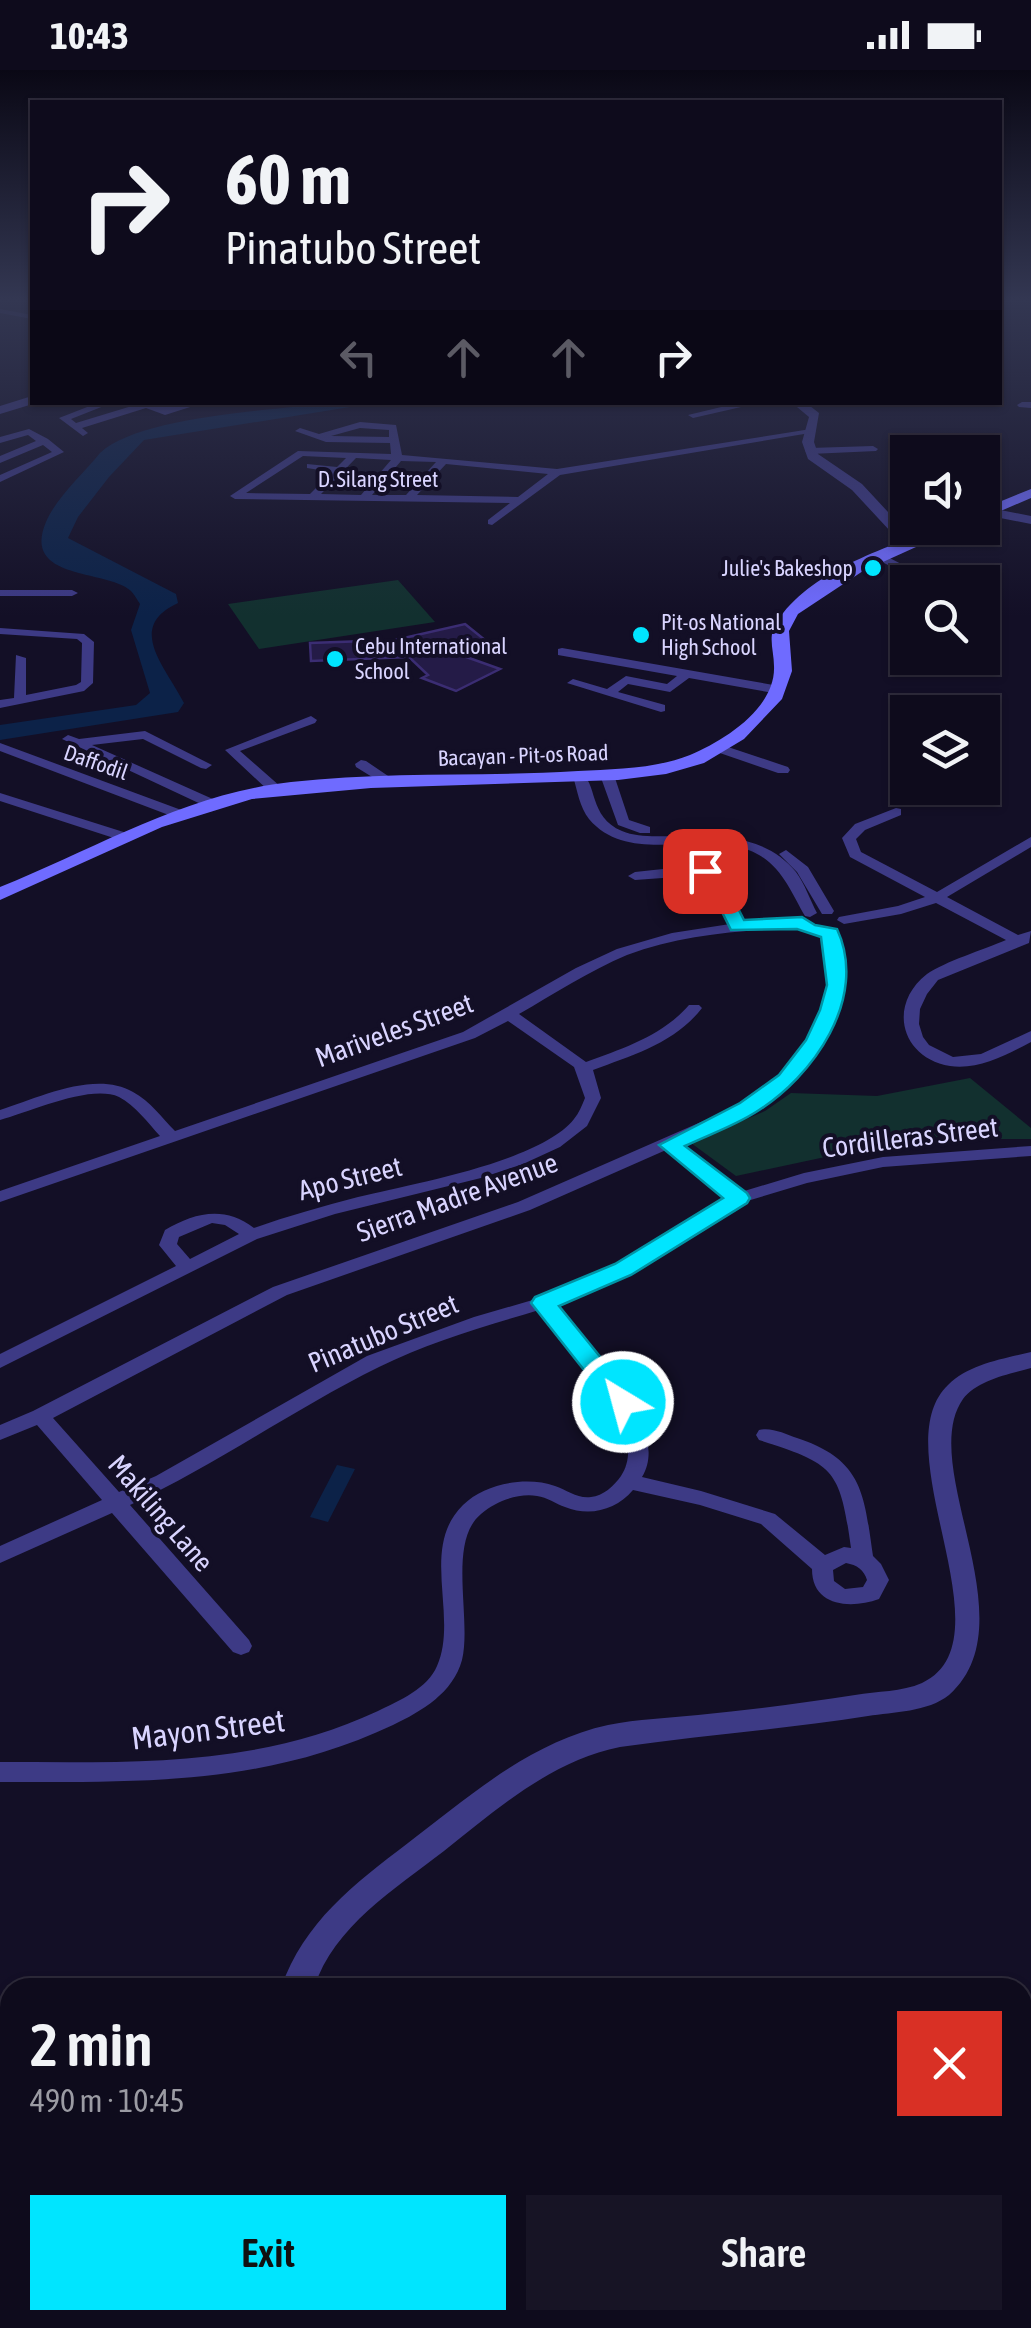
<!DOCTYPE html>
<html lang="en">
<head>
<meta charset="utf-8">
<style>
  body { margin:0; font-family:"Asap Condensed",sans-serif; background:#171425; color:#f1f3f6; height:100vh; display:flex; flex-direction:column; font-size:38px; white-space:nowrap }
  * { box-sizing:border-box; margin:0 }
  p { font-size:32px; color:#9b9ba3 }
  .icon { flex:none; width:55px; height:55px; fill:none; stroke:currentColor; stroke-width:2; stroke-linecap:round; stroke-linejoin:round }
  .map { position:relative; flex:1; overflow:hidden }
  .details { position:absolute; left:0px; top:1908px; width:1032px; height:352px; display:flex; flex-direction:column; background:#0e0b1c; border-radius:30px 30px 0 0; box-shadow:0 2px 8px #0004,0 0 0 2px #2e2b3b }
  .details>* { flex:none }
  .guide { position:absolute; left:30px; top:30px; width:972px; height:305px; border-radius:0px; box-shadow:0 2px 8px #0004,0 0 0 2px #2e2b3b; background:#0e0b1c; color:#f1f3f6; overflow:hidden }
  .fabs { position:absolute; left:890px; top:365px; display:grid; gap:20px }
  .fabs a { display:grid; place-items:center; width:110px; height:110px; border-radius:0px; background:#0e0b1c; box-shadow:0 2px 8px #0004,0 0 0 2px #2e2b3b; font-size:50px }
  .pin { position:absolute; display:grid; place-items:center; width:85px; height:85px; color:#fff; margin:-42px; border-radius:20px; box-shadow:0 5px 15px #0006 }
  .me { position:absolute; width:110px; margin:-55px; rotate:323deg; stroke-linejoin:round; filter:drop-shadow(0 0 8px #0008) }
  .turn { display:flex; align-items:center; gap:35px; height:210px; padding:0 30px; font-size:45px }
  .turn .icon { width:130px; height:130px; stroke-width:2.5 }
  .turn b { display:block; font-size:70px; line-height:85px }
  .lanes { display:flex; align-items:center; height:95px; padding:0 30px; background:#0003; justify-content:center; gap:50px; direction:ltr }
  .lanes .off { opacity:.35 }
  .round { display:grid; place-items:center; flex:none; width:105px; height:105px; border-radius:0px; background:#171425 }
  .summary { display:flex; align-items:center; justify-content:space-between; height:170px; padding:0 30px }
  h1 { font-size:60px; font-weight:600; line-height:75px }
  .action { display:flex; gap:20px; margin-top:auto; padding:20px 30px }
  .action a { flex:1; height:115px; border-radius:0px; background:#00e5ff; color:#111; font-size:40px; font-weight:600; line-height:115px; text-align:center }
  .action a+a { background:#171425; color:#f1f3f6 }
  .status { display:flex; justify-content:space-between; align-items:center; height:70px; padding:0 50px; background:#0e0b1c; direction:ltr }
  .status svg { height:28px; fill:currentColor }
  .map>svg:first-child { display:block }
  .green { fill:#12302f }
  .water { fill:#0c2248 }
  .building { fill:#241b47; stroke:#3b2d73; stroke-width:2.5 }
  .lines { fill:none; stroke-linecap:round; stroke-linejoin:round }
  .minor { fill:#3d3a85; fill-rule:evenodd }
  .tertiary { fill:#3d3a85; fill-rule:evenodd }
  .secondary { fill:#6f6bff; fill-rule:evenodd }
  .route { fill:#00e5ff; stroke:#0095a6; stroke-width:2.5 }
  .poi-dot { fill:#00e5ff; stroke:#130f26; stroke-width:4 }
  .labels { text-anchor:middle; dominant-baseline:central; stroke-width:8; stroke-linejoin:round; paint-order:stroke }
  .far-street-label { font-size:22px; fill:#d9d4ff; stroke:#130f26 }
  .far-poi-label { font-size:22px; fill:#d9d4ff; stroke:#130f26; text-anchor:start }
  .street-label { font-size:28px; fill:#d9d4ff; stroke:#130f26 }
  .near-street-label { font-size:32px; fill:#d9d4ff; stroke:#130f26 }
</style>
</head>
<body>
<div class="status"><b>10:43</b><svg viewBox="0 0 49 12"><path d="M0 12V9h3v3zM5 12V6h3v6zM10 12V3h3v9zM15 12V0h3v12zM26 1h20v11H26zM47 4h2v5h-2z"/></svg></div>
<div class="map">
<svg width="1031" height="2258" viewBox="0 0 1031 2258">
  <rect width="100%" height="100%" fill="#130f26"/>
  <!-- green -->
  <path class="green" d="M398,510L435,552L259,579L228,534Z
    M970,1008L1031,1058V1069H953L872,1077L736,1106L691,1073L765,1041L791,1023L877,1026Z"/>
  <!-- water -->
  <path class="water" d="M338,332L375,333L144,370L109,407L78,447L68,468L176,524L178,533C126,557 164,595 184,633L178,642L0,670V655L136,635L150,623L131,560L140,534C137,530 135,525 131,521C106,499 21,511 46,452C56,428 83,404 100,383C140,345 280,340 338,332Z
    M337,1395L355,1399L328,1452L310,1447Z"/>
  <!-- building -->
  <path class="building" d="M465,554L485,570L444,579L500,599L456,621L422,608L428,605L409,587L311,591L310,573L395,570Z"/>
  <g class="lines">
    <!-- minor -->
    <path class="minor" d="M0,239L32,245V249L0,243Z
      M100,332H114L71,349L76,353L145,332H160L155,335C171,341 189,332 206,332L165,345L146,338L82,358L88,363L83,366L59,348Z
      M529,332H538L533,337Z
      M588,332H623L619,335Z
      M742,332H763L693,348L688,345Z
      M1022,332H1031V338L1019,337L1017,335Z
      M360,352L396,355L402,385L557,399L811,359L816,362L560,405L492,455L488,454V450L510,433L235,429L230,426L298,381L391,384L390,373L326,372L295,361L300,358L319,364ZM360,358L389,360V367L331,366ZM303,386L346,388L337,397L307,394V398L332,402L310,424L246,423ZM356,388L391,390L361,425L321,424ZM401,391L436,392L406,425H372ZM446,394L548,404L518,427L417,425Z
      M29,359L48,369L64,382L0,412V405L52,382L43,375L0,393V386L36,371L28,365L0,373V367Z
      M873,376L878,379L876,381L810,384L805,381L810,378Z
      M982,427L1008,433L1009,435L1004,438L982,432Z
      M874,484H882L932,510L922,512L874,488Z
      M0,520H72L78,523L72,526H0Z
      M0,558L84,564L94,572L93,613L84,621L0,638V630L14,628L16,585L26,588V625L76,615L81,612L82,573L77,569L0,564Z
      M562,578L779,616L785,620L779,624L689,608L670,622L628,614L618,622L665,635V641L661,642L567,613L573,609L607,619L626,606L667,614L677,606L558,585V579Z
      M311,646L317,650L315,653L240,681L281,717V723H271L225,680Z
      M145,661L212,695L206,699L201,698L143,669L92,675L215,730V736H205L62,669L68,665L79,669Z
      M0,673L184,741L186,744L184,747H174L0,681Z
      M719,674L788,697L790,700L788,703H778L714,681L713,678Z
      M361,690L366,691L397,712L395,715H385L356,697L355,694Z
      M607,701L614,705L629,750L650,757V763H640L618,755L600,705Z
      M580,702C598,712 588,747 622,761C638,768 659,766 676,766C719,765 766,765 796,802C805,814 810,830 817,843L810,847L805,846C792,824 783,799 759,785C709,755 631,799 589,749C580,738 577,720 573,706Z
      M0,723L133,765L135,768L128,772L123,771L0,731Z
      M896,738L901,739V745L865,760L856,769L861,782L937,822L1031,767V777L947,827L1018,865L1031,861L1029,873L938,910L927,924L920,939L919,954L923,967L929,975L953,987L981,984L1031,961V972C1006,985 979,1000 950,996C901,988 887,935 927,904C944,892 985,879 1006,870L936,833L901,844L844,854L837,850L839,847L898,836L925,827L850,787L842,768L855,754Z
      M786,780L808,797L834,841L832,844H822L797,802L779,784Z
      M700,795L715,799L744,853L802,849L809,853L802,857C743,861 683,864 627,885C589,901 554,924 519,944L586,992C624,978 662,966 689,935H699L702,938C675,973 633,985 593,1000L601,1028L587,1056L560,1077L523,1094L481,1108L335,1144L257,1169L0,1298V1284L176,1196L159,1175L165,1160C194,1143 224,1135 254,1158C288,1146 323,1136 358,1127C411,1114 540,1092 574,1049C579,1043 582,1035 585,1028L574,997L508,951L475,968L0,1132V1121L160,1066C148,1053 135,1035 119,1027C90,1014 30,1042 0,1050V1040C38,1028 95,1000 133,1022C150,1031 162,1048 175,1061L463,962L576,898L617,879L672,863L730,854L704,805L635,810L628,806L635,802ZM212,1153L225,1155L239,1164L190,1189L177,1174L179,1167Z
      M831,859L838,863C840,880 846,900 844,917C838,966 796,1013 757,1039C734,1054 705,1063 680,1074L741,1122L804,1103L883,1087L1031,1076V1086L883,1097L807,1113L744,1132L629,1204L555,1235C587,1270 673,1357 642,1407L701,1421L775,1444L825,1485L844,1477L851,1478C840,1399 835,1394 759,1370L756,1365L759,1360C772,1357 785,1364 797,1368C864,1390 864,1425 873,1486L881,1494L889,1510L879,1529C851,1539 812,1537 812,1499L761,1454L700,1435L633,1420C616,1440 590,1447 565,1437C556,1434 547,1427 537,1426C518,1423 496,1431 481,1444C447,1472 472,1549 462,1590C453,1623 422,1641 393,1655C264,1716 139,1712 0,1712V1692C132,1692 256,1698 378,1641C399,1631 428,1618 437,1596C459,1546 419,1478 463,1435C485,1413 527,1406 555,1416C567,1420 578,1429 591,1427C603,1426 614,1416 621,1406C653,1358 569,1275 539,1240C486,1256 429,1272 379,1297C294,1339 216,1395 130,1435L249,1570L252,1576L249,1582L241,1585L233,1582L112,1443L0,1493V1476L102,1430L37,1355L0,1370V1355L33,1341L273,1217L518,1132L742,1034L780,1006L808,970L822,940L829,915L824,863ZM666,1080L726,1128L617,1196L536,1229L474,1247L367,1286L156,1406L119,1422L53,1348L287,1225L530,1140ZM846,1493C857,1495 864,1500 867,1510L863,1517L845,1519L834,1511L833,1500Z
      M0,2091L10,2094V2120L0,2117Z
      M93,2250H123L119,2258H89Z"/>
    <!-- tertiary -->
    <path class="tertiary" d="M32,326V332L36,333L0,344V336Z
      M791,332H805L819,343L814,372L818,384L862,414L914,470V476H904L852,420L808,389L802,372L809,347Z
      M990,438L1031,446V454L985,445L983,442Z
      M1031,1282V1298C1009,1304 977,1310 963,1329C916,1396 1031,1552 949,1625C928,1642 893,1642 868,1646C786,1659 703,1665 620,1677C551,1691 497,1739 444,1781C395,1819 334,1856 314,1918H281C304,1852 354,1814 408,1773C470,1726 530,1672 608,1655C638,1649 668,1648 698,1645C751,1640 803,1633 855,1625C877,1621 902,1622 922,1613C1013,1570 881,1379 948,1315C969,1294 1003,1289 1031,1282Z
      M351,2250H389L387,2258H349Z"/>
    <!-- secondary -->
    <path class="secondary" d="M1031,419V428L982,449V439Z
      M938,458H958L863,501L798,544L789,561L792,601L782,629L744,669L704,693L666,704L618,710L371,718L252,729L162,757L0,830V817C97,778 184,724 291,712C386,701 482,707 578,701C615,699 655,699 690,685C724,671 776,638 774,596C774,580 767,566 777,552C808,502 885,478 938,458Z"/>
  </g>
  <!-- sky -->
  <linearGradient id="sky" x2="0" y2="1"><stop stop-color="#0a0815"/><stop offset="0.42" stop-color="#333752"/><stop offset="1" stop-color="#333752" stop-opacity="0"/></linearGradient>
  <rect width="1031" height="546" fill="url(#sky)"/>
  <!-- route -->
  <path class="route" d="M705,795L719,801L744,850L802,847L815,855L837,859C869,928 813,1007 756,1042C734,1056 708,1065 685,1076L747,1123L750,1128L747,1133L631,1205L559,1236L632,1326L636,1332L632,1338H614L531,1233L535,1227L615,1194L723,1128L659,1075L740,1033L779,1005L806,970L820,940L827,915L821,867L797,859L731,860L705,808L696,801Z"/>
  <!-- markers -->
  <g class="poi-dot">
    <circle cx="873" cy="498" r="10"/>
    <circle cx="641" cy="565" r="10"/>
    <circle cx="335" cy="589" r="10"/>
  </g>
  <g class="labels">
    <!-- far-street labels -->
    <g class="far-street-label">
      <text x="378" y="409">D. Silang Street</text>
      <text transform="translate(523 685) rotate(-2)">Bacayan - Pit-os Road</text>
      <text transform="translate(96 692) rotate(19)">Daffodil</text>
    </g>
    <!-- far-poi labels -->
    <g class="far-poi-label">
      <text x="853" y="498" text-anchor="end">Julie's Bakeshop</text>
      <text x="661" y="552">Pit-os National<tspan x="661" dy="25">High School</tspan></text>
      <text x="355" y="576">Cebu International<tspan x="355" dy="25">School</tspan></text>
    </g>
    <!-- street labels -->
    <g class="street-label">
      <text transform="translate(394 960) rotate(-20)">Mariveles Street</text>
      <text transform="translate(910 1067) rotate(-7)">Cordilleras Street</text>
      <text transform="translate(350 1108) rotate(-14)">Apo Street</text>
      <text transform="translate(457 1127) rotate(-20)">Sierra Madre Avenue</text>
      <text transform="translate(383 1263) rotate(-23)">Pinatubo Street</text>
      <text transform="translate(161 1443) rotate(49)">Makiling Lane</text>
    </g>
    <!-- near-street labels -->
    <g class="near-street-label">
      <text transform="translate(208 1659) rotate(-7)">Mayon Street</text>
    </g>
  </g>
</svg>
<div class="fabs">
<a><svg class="icon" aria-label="sound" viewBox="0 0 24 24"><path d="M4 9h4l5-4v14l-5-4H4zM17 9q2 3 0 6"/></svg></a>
<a><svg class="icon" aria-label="search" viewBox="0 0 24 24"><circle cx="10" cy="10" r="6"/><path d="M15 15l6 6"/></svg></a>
<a><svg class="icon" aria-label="layers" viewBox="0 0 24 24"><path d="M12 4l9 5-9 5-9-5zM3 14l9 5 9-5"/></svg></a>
</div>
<div class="pin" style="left:705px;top:801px;background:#d93025"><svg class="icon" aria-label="arrive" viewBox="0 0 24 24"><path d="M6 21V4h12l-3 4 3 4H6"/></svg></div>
<svg class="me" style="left:623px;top:1332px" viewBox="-20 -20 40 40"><circle r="17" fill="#00e5ff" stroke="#fff" stroke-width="3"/><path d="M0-11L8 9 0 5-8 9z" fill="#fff"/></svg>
<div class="guide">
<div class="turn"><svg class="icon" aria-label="right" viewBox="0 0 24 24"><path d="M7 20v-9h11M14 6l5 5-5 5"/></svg><div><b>60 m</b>Pinatubo Street</div></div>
<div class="lanes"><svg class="icon off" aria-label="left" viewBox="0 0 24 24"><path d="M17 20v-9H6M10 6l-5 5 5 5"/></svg><svg class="icon off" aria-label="ahead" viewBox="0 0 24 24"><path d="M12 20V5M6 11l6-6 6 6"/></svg><svg class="icon off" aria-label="ahead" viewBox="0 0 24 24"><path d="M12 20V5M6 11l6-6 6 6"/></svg><svg class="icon" aria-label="right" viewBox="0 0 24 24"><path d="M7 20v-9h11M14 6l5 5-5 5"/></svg></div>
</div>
<section class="details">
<div class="summary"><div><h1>2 min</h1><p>490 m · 10:45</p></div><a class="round" style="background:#d93025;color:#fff"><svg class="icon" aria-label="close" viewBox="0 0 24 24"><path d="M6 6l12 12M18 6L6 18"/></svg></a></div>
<div class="action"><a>Exit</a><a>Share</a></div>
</section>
</div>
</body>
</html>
